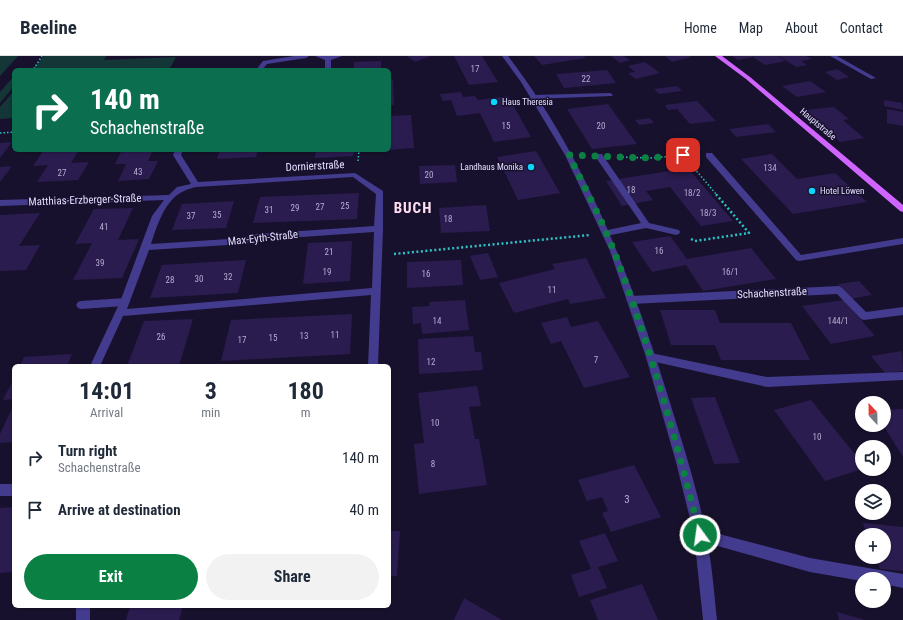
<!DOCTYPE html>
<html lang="en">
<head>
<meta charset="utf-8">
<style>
  body { margin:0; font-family:"Roboto Condensed",sans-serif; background:#f2f2f3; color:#1f2937; height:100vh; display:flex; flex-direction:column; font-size:15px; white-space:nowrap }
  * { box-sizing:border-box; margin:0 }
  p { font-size:13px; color:#747a83 }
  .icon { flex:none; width:22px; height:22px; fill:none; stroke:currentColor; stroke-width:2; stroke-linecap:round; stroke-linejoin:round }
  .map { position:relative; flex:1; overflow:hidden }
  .sheet { position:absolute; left:12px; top:308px; width:379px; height:244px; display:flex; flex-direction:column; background:#fff; border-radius:6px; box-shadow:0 1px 3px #0004 }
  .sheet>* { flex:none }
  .top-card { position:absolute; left:12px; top:12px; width:379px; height:84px; border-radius:6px; box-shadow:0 1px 3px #0004; background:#0b6e4f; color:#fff; overflow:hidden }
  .needle { width:26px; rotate:338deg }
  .tools { position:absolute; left:855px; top:340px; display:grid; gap:8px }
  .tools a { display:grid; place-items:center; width:36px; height:36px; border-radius:50%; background:#fff; box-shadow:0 1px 3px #0004; font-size:20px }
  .pin { position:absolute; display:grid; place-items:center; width:34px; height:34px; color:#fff; margin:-17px; border-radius:8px; box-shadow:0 2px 6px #0006 }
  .me { position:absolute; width:44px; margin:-22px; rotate:346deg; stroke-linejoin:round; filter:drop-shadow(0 0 3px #0008) }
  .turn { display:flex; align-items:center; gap:14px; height:84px; padding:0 12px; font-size:18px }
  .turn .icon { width:52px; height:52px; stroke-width:2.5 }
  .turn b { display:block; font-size:28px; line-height:34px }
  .eta { display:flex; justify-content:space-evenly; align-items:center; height:68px; text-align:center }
  .eta b { font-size:24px; font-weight:700; line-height:28px }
  .primary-button { display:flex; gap:8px; margin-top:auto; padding:8px 12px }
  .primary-button a { flex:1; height:46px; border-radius:24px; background:#0b8043; color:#fff; font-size:16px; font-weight:700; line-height:46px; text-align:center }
  .primary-button a+a { background:#f2f2f3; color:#1f2937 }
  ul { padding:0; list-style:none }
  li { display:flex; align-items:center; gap:12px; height:52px; padding:0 12px }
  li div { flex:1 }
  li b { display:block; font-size:15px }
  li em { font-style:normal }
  header { display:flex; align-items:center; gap:24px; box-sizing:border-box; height:56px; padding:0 20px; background:#fff; border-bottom:1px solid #e0e1e3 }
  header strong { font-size:19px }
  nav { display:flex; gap:22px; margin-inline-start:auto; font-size:14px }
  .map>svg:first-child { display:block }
  .green { fill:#143637 }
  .building { fill:#2a1c4f }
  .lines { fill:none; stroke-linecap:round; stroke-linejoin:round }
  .path-far1 { stroke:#2dc2c3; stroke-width:1.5; stroke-dasharray:1.5 2; stroke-linecap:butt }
  .path { stroke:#2dc2c3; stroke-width:2.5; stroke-dasharray:2 2.5; stroke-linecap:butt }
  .service { fill:#433b8d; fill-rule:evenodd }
  .minor { fill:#433b8d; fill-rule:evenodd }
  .primary { fill:#cf64ff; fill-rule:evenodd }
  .route { stroke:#0b8043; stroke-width:7; stroke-dasharray:0 12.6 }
  .poi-dot { fill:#09d6ff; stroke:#18112d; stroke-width:1.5 }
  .labels { text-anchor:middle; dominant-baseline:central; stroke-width:3; stroke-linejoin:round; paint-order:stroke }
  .number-label { font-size:9px; fill:#b5add3 }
  .far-poi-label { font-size:9px; fill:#e3ddff; stroke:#18112d; text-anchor:start }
  .far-street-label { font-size:9px; fill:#e3ddff; stroke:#18112d }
  .street-label { font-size:11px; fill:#e3ddff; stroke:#18112d }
  .near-number-label { font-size:11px; fill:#b5add3 }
  .district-label { font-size:15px; font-weight:bold; letter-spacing:1px; fill:#ffdff1; stroke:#18112d }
</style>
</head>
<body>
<header>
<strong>Beeline</strong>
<nav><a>Home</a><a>Map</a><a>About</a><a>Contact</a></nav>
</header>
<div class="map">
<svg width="903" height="564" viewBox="0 0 903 564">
  <rect width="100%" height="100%" fill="#18112d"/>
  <!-- green -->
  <path class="green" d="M0,0H18L0,20Z
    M44,0H106L104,4L176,1L169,14H32Z
    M14,20V30L0,47V36Z
    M14,35V62L0,63V51Z"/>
  <!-- building -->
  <path class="building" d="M407,0H431L415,6Z
    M454,0H482L498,26L469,29Z
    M534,0H584L586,2L542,9Z
    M611,0H624L630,4L620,7Z
    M665,0H689L691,1L672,6Z
    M732,0H778L785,5L765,9L753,1L738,4Z
    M779,0H806L812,3L801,5L807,9L796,11Z
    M381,5V14H354V6Z
    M645,6L660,17L636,23L628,17L635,16L628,10Z
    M837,13L849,21L837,24L825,16Z
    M607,14L616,27L564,32L556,18Z
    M393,23L394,49H389V24Z
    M810,25L826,36L797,41L782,30Z
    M677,30L682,35L659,38L654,33Z
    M461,36L463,41L475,40L478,44L508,40L531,81L494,86L480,57L457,60L451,44L443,45L440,38Z
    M884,44L902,47L903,54L884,50Z
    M697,45L716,65L690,68L677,53L668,54L665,49Z
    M608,48L637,88L592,93L567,53Z
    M834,51L849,63L843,64L864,82L840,86L804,54Z
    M887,53L903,56V70L887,67Z
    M411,59L414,92L389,94V60Z
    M650,62L654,67L639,69L635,64Z
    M768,68L776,76L736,81L729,73Z
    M12,86L0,102V87Z
    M44,94H79L71,107L89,106L78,124L37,126L48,109L33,110Z
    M122,94H153L148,105H158L149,123L118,125L126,108H115Z
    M220,94H258L256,101L217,103Z
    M316,94H354L353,100L315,102Z
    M536,95L560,137L518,144L497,101Z
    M772,98L797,123L835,117L867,146L793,158L741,103Z
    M455,109L457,126L420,128L419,110Z
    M12,110L0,126V111Z
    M688,112L733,165L701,170L670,131L646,135L653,144L622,150L606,125Z
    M359,137L357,163L253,167L260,141Z
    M234,145L226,172L172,174L182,148Z
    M486,149L490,175L441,177L439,152Z
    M133,152L118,184L139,183L122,222L73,224L92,187L75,188L94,153Z
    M40,157L19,190L40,189L26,214L0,215V159Z
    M670,180L687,203L751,192L776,223L703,235L686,209L652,216L632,186Z
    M352,185L350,225L303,228L308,187Z
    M488,197L498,221L480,224L470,200Z
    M586,202L606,242L570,248L568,243L514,257L499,227L555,213L552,208Z
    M246,204L238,237L150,242L162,209Z
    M461,204L463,229L407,232V206Z
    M859,225L872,239L850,243L838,228Z
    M465,244L469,274L422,278L421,267L413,268L412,251L430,250L429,246Z
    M844,244L875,280L831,288L802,250Z
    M660,254H715L720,267H791L810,304H721L715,289H671Z
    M352,258L350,298L221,305L231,264Z
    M567,261L571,271L598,265L630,321L584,332L561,285L551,288L541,267Z
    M193,263L179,310H127L144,265Z
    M473,280L475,296H481L483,314L419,318L418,283Z
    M902,295L903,315L885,317L871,300Z
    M72,298L67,310H20L24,301Z
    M14,322V343L3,344Z
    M477,330L481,350L469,351L475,383H479L487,429L419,438L414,388L424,387L418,337Z
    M715,341L740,407L714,408L691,342Z
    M811,344L862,407V413L825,425L774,354Z
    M14,348V386L0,387V378Z
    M903,353V401L883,369L884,354Z
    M634,409L661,461L611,476L602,457L608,455L602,441L587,445L578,424Z
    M14,451V516L0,517V452Z
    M863,467L903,471V515L880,513L876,501H884V479H867Z
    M389,475H400L397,520H389Z
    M605,477L618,505L598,511L607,532L579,541L571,519L591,513L579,485Z
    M642,528L658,564H598L590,544Z
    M464,542L502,564H454Z
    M130,550H183L179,564H126Z
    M837,556L865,564H839Z"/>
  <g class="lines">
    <!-- path-far1 -->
    <path class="path-far1" d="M35,14H33L42,0
      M0,77L14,76
      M683,99L716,138
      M619,101L649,102L694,99
      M358,105L359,94"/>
    <!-- path -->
    <path class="path" d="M691,183L695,185L749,177L715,137
      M394,198L590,179"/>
    <!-- service -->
    <path class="service" d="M610,37L613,39L612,40L533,43L530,41L533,39Z
      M706,97H712L801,199L903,182V188L799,205L796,204L706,101Z
      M596,98H602L649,167L679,174L680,176L679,178L676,179L646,172L606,180L603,179L602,177L603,175L641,167L595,100Z
      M839,230L842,232L866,256L903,251V259L864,264L861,263L837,238L631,248L626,244L631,240Z
      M125,242L130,246L125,250L81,253L78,252L76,249L78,246L81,245Z
      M651,297L767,321L903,316V324L767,331L651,305L647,304L646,301L647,298Z
      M700,473L810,502L903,518V532L884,528V523H862V525L810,516L700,485L695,484L694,479L695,474Z"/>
    <!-- minor -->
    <path class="minor" d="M294,0H309L306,2L267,8L262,14H256L263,5Z
      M315,0H342L331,4V14H325V4Z
      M502,0H508C587,103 633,226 671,350C684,392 698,435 706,479C712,507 714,536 717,564H703L694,479L676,406L646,301L610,195L565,99L521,26Z
      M830,0H837L876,22L871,23Z
      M175,94H183L181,99L198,126L355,117L383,135V173L378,310H368L371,239L123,260L100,310H90L120,246L152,160L164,144L0,150V144L169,139L177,131L191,128L173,99ZM353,121L376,138L374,170L257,178L244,182L151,188C157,170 165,143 184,135C187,133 192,132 196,131ZM374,176L372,232L127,253L149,194L244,188L257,184Z
      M0,428H14V440H0Z
      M76,550H90V564H76Z"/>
    <!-- primary -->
    <path class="primary" d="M715,0H722L750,21L903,149V156L900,155L746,23Z"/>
  </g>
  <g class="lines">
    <!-- route -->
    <path class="route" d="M683,99L649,102L569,99C584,131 601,162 614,195C649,287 676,383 700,479"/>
  </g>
  <!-- markers -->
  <g class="poi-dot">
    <circle cx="494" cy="46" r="4"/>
    <circle cx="531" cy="111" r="4"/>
    <circle cx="812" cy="135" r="4"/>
  </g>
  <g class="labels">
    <!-- number labels -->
    <g class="number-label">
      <text x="475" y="13">17</text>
      <text x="586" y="23">22</text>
      <text x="506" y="70">15</text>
      <text x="601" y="70">20</text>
      <text x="770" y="112">134</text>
      <text x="138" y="116">43</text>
      <text x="62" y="117">27</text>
      <text x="429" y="119">20</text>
      <text x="631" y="134">18</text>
      <text x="692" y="137">18/2</text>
      <text x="345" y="150">25</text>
      <text x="320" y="151">27</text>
      <text x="295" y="152">29</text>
      <text x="269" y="154">31</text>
      <text x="708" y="157">18/3</text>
      <text x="217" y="159">35</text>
      <text x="191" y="160">37</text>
      <text x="448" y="163">18</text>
      <text x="104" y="171">41</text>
      <text x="659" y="195">16</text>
      <text x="329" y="196">21</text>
      <text x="100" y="207">39</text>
      <text x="327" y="216">19</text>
      <text x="730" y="216">16/1</text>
      <text x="426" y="218">16</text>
      <text x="228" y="221">32</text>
      <text x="199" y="223">30</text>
      <text x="170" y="224">28</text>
      <text x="552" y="234">11</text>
      <text x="437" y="265">14</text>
      <text x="838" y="265">144/1</text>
      <text x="335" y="279">11</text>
      <text x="304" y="280">13</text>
      <text x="161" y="281">26</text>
      <text x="273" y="282">15</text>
      <text x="242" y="284">17</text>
      <text x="596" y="304">7</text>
      <text x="431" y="306">12</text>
      <text x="435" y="367">10</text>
      <text x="817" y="381">10</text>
      <text x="433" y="408">8</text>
    </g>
    <!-- far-poi labels -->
    <g class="far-poi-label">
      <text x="502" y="46">Haus Theresia</text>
      <text x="523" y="111" text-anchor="end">Landhaus Monika</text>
      <text x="820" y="135">Hotel Löwen</text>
    </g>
    <!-- far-street labels -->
    <g class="far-street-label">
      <text transform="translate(818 68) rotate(40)">Hauptstraße</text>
    </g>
    <!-- street labels -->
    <g class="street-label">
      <text transform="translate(315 110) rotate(-3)">Dornierstraße</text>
      <text transform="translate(85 144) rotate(-2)">Matthias-Erzberger-Straße</text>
      <text transform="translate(263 182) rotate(-6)">Max-Eyth-Straße</text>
      <text transform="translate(772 237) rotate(-3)">Schachenstraße</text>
    </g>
    <!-- near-number labels -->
    <g class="near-number-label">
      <text x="627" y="443">3</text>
    </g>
    <!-- district labels -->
    <g class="district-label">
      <text x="413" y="152">BUCH</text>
    </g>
  </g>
</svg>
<div class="tools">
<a><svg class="needle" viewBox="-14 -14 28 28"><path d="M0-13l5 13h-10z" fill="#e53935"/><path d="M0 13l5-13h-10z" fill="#747a83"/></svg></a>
<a><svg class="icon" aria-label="sound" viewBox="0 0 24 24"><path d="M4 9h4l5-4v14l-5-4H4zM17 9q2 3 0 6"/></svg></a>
<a><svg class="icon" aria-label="layers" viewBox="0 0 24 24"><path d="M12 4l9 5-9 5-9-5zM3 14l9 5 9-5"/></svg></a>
<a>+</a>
<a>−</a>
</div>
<div class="pin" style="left:683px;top:99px;background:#d93025"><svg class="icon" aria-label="arrive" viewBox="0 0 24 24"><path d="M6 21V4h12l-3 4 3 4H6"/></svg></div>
<svg class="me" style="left:700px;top:479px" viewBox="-20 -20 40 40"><circle r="17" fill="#0b8043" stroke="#fff" stroke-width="3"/><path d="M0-11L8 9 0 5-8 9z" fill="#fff"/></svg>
<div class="top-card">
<div class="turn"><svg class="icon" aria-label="right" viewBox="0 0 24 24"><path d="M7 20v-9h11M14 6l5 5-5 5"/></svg><div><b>140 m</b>Schachenstraße</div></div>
</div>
<section class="sheet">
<div class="eta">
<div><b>14:01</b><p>Arrival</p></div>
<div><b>3</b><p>min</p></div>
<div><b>180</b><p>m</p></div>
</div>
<ul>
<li><svg class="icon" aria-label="right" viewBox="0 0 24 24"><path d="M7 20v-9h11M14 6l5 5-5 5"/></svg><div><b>Turn right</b><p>Schachenstraße</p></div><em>140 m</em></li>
<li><svg class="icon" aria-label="arrive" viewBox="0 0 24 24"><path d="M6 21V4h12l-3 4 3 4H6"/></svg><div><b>Arrive at destination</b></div><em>40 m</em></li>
</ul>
<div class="primary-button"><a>Exit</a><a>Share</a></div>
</section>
</div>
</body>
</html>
